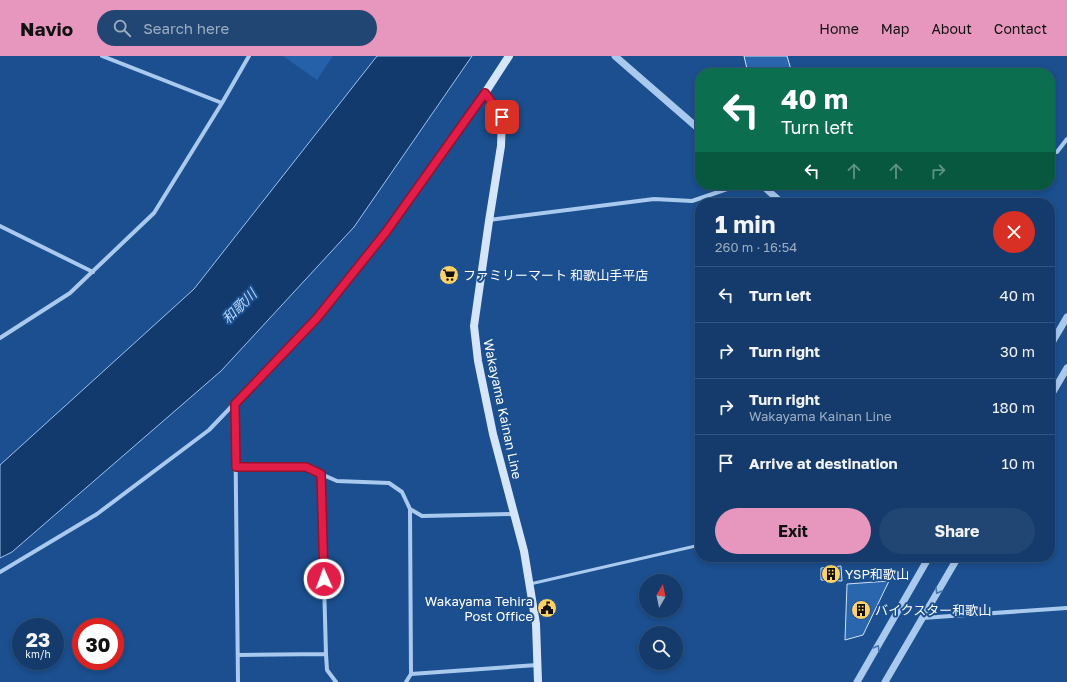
<!DOCTYPE html>
<html lang="en">
<head>
<meta charset="utf-8">
<style>
  body { margin:0; font-family:"Golos Text","Noto Sans JP",sans-serif; background:#214673; color:#f1f3f6; height:100vh; display:flex; flex-direction:column; font-size:15px; white-space:nowrap }
  * { box-sizing:border-box; margin:0 }
  p { font-size:13px; color:#9dadc1 }
  .icon { flex:none; width:22px; height:22px; fill:none; stroke:currentColor; stroke-width:2; stroke-linecap:round; stroke-linejoin:round }
  .map { position:relative; flex:1; overflow:hidden }
  .sheet { position:absolute; left:695px; top:142px; width:360px; height:364px; display:flex; flex-direction:column; background:#143b6b; border-radius:16px; box-shadow:0 2px 6px #0003,0 0 0 1px #33557e }
  .sheet>* { flex:none }
  .banner { position:absolute; left:695px; top:12px; width:360px; height:122px; border-radius:16px; box-shadow:0 2px 6px #0003,0 0 0 1px #33557e; background:#0b6e4f; color:#fff; overflow:hidden }
  .needle { width:26px; rotate:9deg }
  .controls { position:absolute; left:639px; top:518px; display:grid; gap:8px }
  .controls a { display:grid; place-items:center; width:44px; height:44px; border-radius:50%; background:#143b6b; box-shadow:0 2px 6px #0003,0 0 0 1px #33557e; font-size:20px }
  .speed { position:absolute; left:12px; top:562px; display:flex; gap:8px; font-size:20px; font-weight:700; text-align:center }
  .speed>* { display:grid; place-content:center; width:52px; height:52px; border-radius:50%; background:#143b6b; box-shadow:0 2px 6px #0003,0 0 0 1px #33557e; line-height:1 }
  .speed small { font-size:10px; font-weight:400 }
  .speed .limit { border:6px solid #d22; background:#fff; color:#111 }
  .pin { position:absolute; display:grid; place-items:center; width:34px; height:34px; color:#fff; margin:-17px; border-radius:8px; box-shadow:0 2px 6px #0006 }
  .me { position:absolute; width:44px; margin:-22px; rotate:358deg; stroke-linejoin:round; filter:drop-shadow(0 0 3px #0008) }
  .turn { display:flex; align-items:center; gap:14px; height:84px; padding:0 20px; font-size:18px }
  .turn .icon { width:52px; height:52px; stroke-width:2.5 }
  .turn b { display:block; font-size:28px; line-height:34px }
  .lanes { display:flex; align-items:center; height:38px; padding:0 20px; background:#0003; justify-content:center; gap:20px; direction:ltr }
  .lanes .off { opacity:.35 }
  .round { display:grid; place-items:center; flex:none; width:42px; height:42px; border-radius:21px; background:#214673 }
  .summary { display:flex; align-items:center; justify-content:space-between; height:68px; padding:0 20px }
  h1 { font-size:24px; font-weight:700; line-height:30px }
  .cta { display:flex; gap:8px; margin-top:auto; padding:8px 20px }
  .cta a { flex:1; height:46px; border-radius:24px; background:#e797bd; color:#111; font-size:16px; font-weight:700; line-height:46px; text-align:center }
  .cta a+a { background:#214673; color:#f1f3f6 }
  ul { padding:0; list-style:none }
  li { display:flex; align-items:center; gap:12px; height:56px; padding:0 20px; border-top:1px solid #33557e }
  li div { flex:1 }
  li b { display:block; font-size:15px }
  li em { font-style:normal }
  header { display:flex; align-items:center; gap:24px; box-sizing:border-box; height:56px; padding:0 20px; background:#e797bd; color:#111 }
  header strong { font-size:19px }
  nav { display:flex; gap:22px; margin-inline-start:auto; font-size:14px }
  .search { width:280px; height:36px; background:#214673; display:flex; align-items:center; gap:10px; box-sizing:border-box; padding:0 14px; border-radius:22px; color:#9dadc1; font-size:15px }
  .map>svg:first-child { display:block }
  .green { fill:#2461a8 }
  .water { fill:#123a6d; stroke:#9cc4f0 }
  .building { fill:#2a66ad; stroke:#cfe3fa }
  .lines { fill:none; stroke-linecap:round; stroke-linejoin:round }
  .service { stroke:#a9c9ee; stroke-width:3 }
  .minor { stroke:#a9c9ee; stroke-width:4 }
  .tertiary { stroke:#a9c9ee; stroke-width:7 }
  .secondary { stroke:#d6e6fa; stroke-width:8 }
  .oneway { stroke:#4674ac }
  .route-casing { stroke:#92132f; stroke-width:10 }
  .route { stroke:#e11d48; stroke-width:7 }
  .labels { text-anchor:middle; dominant-baseline:central; stroke-width:4; stroke-linejoin:round; paint-order:stroke }
  .poi-label { font-size:13px; fill:#fff; stroke:#1b4f8f; text-anchor:start }
  .street-label { font-size:13px; fill:#fff; stroke:#1b4f8f }
  .water-label { font-size:14px; font-style:italic; fill:#b5d3f5; stroke:#1b4f8f }
</style>
</head>
<body>
<header>
<strong>Navio</strong>
<div class="search"><svg class="icon" aria-label="search" viewBox="0 0 24 24"><circle cx="10" cy="10" r="6"/><path d="M15 15l6 6"/></svg>Search here</div>
<nav><a>Home</a><a>Map</a><a>About</a><a>Contact</a></nav>
</header>
<div class="map">
<svg width="1067" height="626" viewBox="0 0 1067 626">
  <rect width="100%" height="100%" fill="#1b4f8f"/>
  <!-- green -->
  <path class="green" d="M283,0H333L317,24Z"/>
  <!-- water -->
  <path class="water" d="M377,0H472L354,171L221,315L12,496L0,502V409L194,233Z"/>
  <!-- building -->
  <path class="building" d="M744,0H787L792,17H748Z
    M841,510L842,525L821,524V512Z
    M889,525L863,579L845,584L847,528Z"/>
  <g class="lines">
    <!-- service -->
    <path class="service" d="M530,528L700,489"/>
    <!-- minor -->
    <path class="minor" d="M102,0L222,47
      M1050,96H1057L1067,83
      M489,164L654,143L692,145L739,129
      M0,170L93,216
      M0,282L70,237L154,157L222,47L249,0
      M235,348L238,626
      M236,411H306L321,418L326,598L238,599
      M321,418L337,425L389,427L402,436L410,453L422,460L514,458
      M410,453L411,618L537,609
      M0,516L97,458L209,374L317,261L386,176L485,37
      M922,562L1067,552
      M326,598L327,614L336,626
      M406,626L411,618"/>
    <!-- tertiary -->
    <path class="tertiary" d="M615,0L700,74
      M762,129L782,147
      M1050,290L1067,261
      M1050,341L1067,312
      M857,626L929,501
      M885,626L958,501"/>
    <!-- secondary -->
    <path class="secondary" d="M509,0L485,37L502,61L501,90L489,165L474,270L478,305L493,378L524,495L536,568L538,626"/>
  </g>
  <!-- one-way arrows -->
  <defs><path id="oneway-chevron" d="M-2-3.5L2.5 0L-2 3.5" fill="none" stroke-width="1.6" stroke-linecap="round" stroke-linejoin="round"/></defs>
  <g class="oneway">
    <use href="#oneway-chevron" transform="translate(938 535) rotate(120)"/>
    <use href="#oneway-chevron" transform="translate(877 592) rotate(-60)"/>
  </g>
  <g class="lines">
    <defs>
      <path id="route" d="M324,523L321,418L306,411H236L235,348L317,262L386,176L485,37L502,61"/>
    </defs>
    <!-- route casing -->
    <use href="#route" class="route-casing"/>
    <!-- route -->
    <use href="#route" class="route"/>
  </g>
  <!-- icons -->
  <defs>
    <symbol id="supermarket-disc" viewBox="-11 -11 22 22"><circle r="9.5" fill="#ffd166" stroke="#1b4f8f"/><path d="M-6-5.5h2.5l.6 2H6L4.5 2H-2.5L-4.4-4H-6ZM-1.5 3.2a1.3 1.3 0 1 0 .1 0ZM3 3.2a1.3 1.3 0 1 0 .1 0Z" fill="#111"/></symbol>
    <symbol id="building-disc" viewBox="-11 -11 22 22"><circle r="9.5" fill="#ffd166" stroke="#1b4f8f"/><path d="M-4-6H4V6H1V3H-1V6H-4ZM-2.5-4.3h1.7v1.8h-1.7ZM.8-4.3h1.7v1.8H.8ZM-2.5-1h1.7V.8h-1.7ZM.8-1h1.7V.8H.8Z" fill="#111"/></symbol>
    <symbol id="civic-disc" viewBox="-11 -11 22 22"><circle r="9.5" fill="#ffd166" stroke="#1b4f8f"/><path d="M-.6-6.5H3V-4.5H.6V-3L4-1V1h2V6H-6V1h2V-1L-.6-3ZM-1.2 2.5V6h2.4V2.5Z" fill="#111"/></symbol>
  </defs>
  <g fill-rule="evenodd">
    <use href="#supermarket-disc" x="438" y="208" width="22" height="22"/>
    <use href="#building-disc" x="820" y="507" width="22" height="22"/>
    <use href="#civic-disc" x="536" y="541" width="22" height="22"/>
    <use href="#building-disc" x="850" y="543" width="22" height="22"/>
  </g>
  <g class="labels">
    <!-- poi labels -->
    <g class="poi-label">
      <text x="463" y="219">ファミリーマート 和歌山手平店</text>
      <text x="845" y="518">YSP和歌山</text>
      <text x="533" y="545" text-anchor="end">Wakayama Tehira<tspan x="533" dy="15">Post Office</tspan></text>
      <text x="875" y="554">バイクスター和歌山</text>
    </g>
    <!-- street labels -->
    <g class="street-label">
      <text transform="translate(503 353) rotate(78)">Wakayama Kainan Line</text>
    </g>
    <!-- water labels -->
    <g class="water-label">
      <text transform="translate(239 250) rotate(-45)">和歌川</text>
    </g>
  </g>
</svg>
<div class="controls">
<a><svg class="needle" viewBox="-14 -14 28 28"><path d="M0-13l5 13h-10z" fill="#e53935"/><path d="M0 13l5-13h-10z" fill="#9dadc1"/></svg></a>
<a><svg class="icon" aria-label="search" viewBox="0 0 24 24"><circle cx="10" cy="10" r="6"/><path d="M15 15l6 6"/></svg></a>
</div>
<div class="speed"><div>23<small>km/h</small></div><div class="limit">30</div></div>
<div class="pin" style="left:502px;top:61px;background:#d93025"><svg class="icon" aria-label="arrive" viewBox="0 0 24 24"><path d="M6 21V4h12l-3 4 3 4H6"/></svg></div>
<svg class="me" style="left:324px;top:523px" viewBox="-20 -20 40 40"><circle r="17" fill="#e11d48" stroke="#fff" stroke-width="3"/><path d="M0-11L8 9 0 5-8 9z" fill="#fff"/></svg>
<div class="banner">
<div class="turn"><svg class="icon" aria-label="left" viewBox="0 0 24 24"><path d="M17 20v-9H6M10 6l-5 5 5 5"/></svg><div><b>40 m</b>Turn left</div></div>
<div class="lanes"><svg class="icon" aria-label="left" viewBox="0 0 24 24"><path d="M17 20v-9H6M10 6l-5 5 5 5"/></svg><svg class="icon off" aria-label="ahead" viewBox="0 0 24 24"><path d="M12 20V5M6 11l6-6 6 6"/></svg><svg class="icon off" aria-label="ahead" viewBox="0 0 24 24"><path d="M12 20V5M6 11l6-6 6 6"/></svg><svg class="icon off" aria-label="right" viewBox="0 0 24 24"><path d="M7 20v-9h11M14 6l5 5-5 5"/></svg></div>
</div>
<section class="sheet">
<div class="summary"><div><h1>1 min</h1><p>260 m · 16:54</p></div><a class="round" style="background:#d93025;color:#fff"><svg class="icon" aria-label="close" viewBox="0 0 24 24"><path d="M6 6l12 12M18 6L6 18"/></svg></a></div>
<ul>
<li><svg class="icon" aria-label="left" viewBox="0 0 24 24"><path d="M17 20v-9H6M10 6l-5 5 5 5"/></svg><div><b>Turn left</b></div><em>40 m</em></li>
<li><svg class="icon" aria-label="right" viewBox="0 0 24 24"><path d="M7 20v-9h11M14 6l5 5-5 5"/></svg><div><b>Turn right</b></div><em>30 m</em></li>
<li><svg class="icon" aria-label="right" viewBox="0 0 24 24"><path d="M7 20v-9h11M14 6l5 5-5 5"/></svg><div><b>Turn right</b><p>Wakayama Kainan Line</p></div><em>180 m</em></li>
<li><svg class="icon" aria-label="arrive" viewBox="0 0 24 24"><path d="M6 21V4h12l-3 4 3 4H6"/></svg><div><b>Arrive at destination</b></div><em>10 m</em></li>
</ul>
<div class="cta"><a>Exit</a><a>Share</a></div>
</section>
</div>
</body>
</html>
